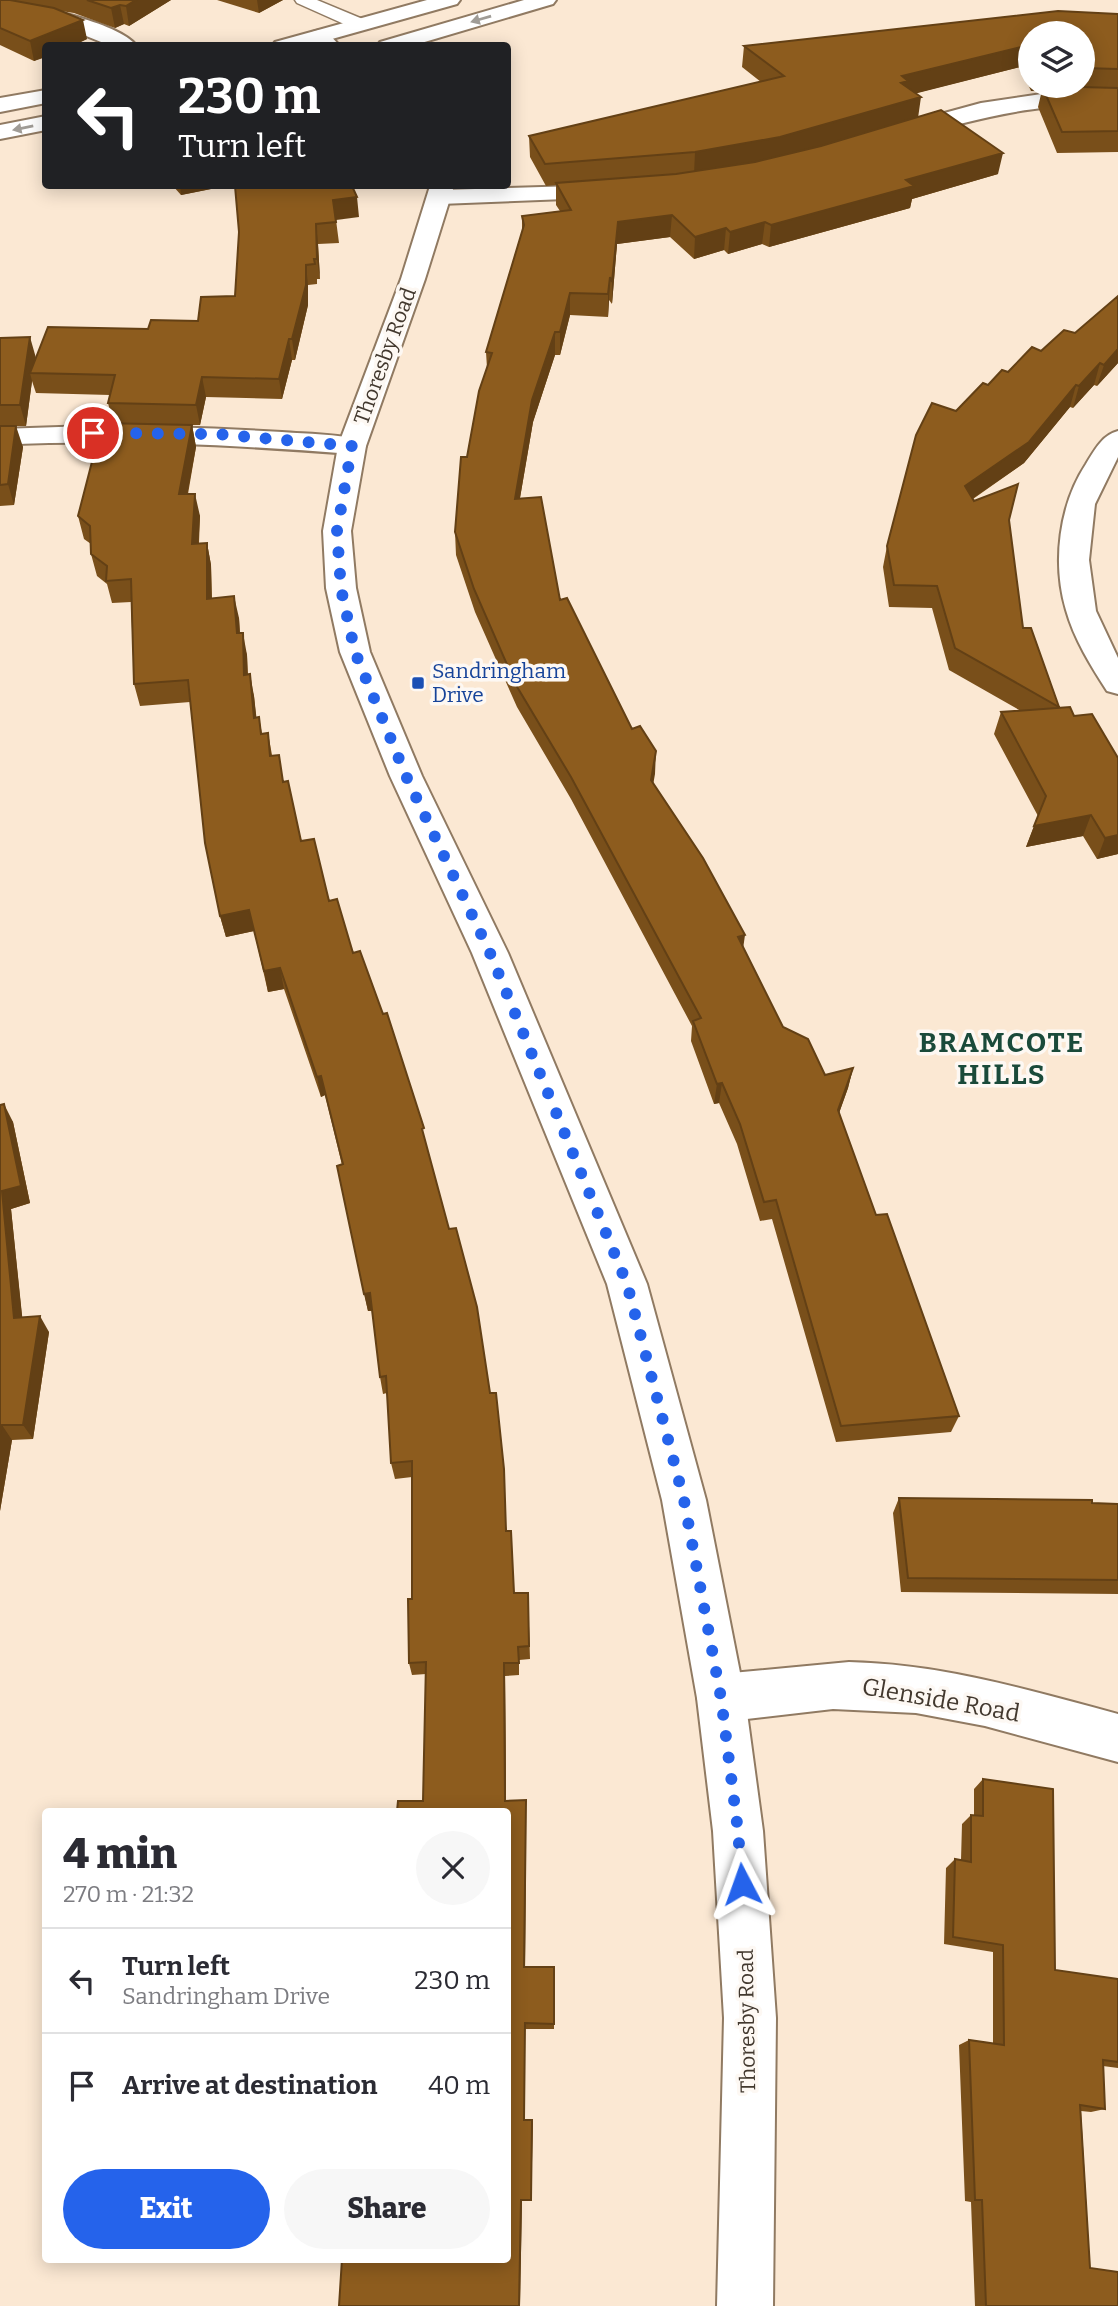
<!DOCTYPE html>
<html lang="en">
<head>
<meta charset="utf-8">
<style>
  body { margin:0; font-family:Bitter,serif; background:#f7f7f7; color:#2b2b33; height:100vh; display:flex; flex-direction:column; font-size:26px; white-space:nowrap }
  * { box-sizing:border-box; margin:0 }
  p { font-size:23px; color:#7c7c81 }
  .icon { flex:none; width:38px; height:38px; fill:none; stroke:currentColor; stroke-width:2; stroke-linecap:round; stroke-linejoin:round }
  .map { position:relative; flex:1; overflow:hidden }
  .details { position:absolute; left:42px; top:1808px; width:469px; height:455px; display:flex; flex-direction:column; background:#fff; border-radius:7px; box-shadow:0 4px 18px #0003 }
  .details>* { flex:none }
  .guide { position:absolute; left:42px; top:42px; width:469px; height:147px; border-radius:7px; box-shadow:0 4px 18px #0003; background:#202124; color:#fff; overflow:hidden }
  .buttons { position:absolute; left:1018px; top:21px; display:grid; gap:14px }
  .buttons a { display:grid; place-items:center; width:77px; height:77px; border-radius:50%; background:#fff; box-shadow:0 4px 18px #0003; font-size:35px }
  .pin { position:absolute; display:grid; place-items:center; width:60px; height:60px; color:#fff; margin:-30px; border:4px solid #fff; border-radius:50%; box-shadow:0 2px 7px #0007 }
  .me { position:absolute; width:77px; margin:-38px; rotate:356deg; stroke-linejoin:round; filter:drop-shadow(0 0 5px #0008) }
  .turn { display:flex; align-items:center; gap:24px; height:147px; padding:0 21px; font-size:32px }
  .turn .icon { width:91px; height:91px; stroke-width:2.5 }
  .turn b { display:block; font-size:49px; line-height:60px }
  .round { display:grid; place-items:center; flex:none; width:74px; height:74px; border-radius:37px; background:#f7f7f7 }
  .summary { display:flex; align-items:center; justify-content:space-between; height:119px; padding:0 21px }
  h1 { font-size:42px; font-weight:800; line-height:52px }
  .action { display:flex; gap:14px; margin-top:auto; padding:14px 21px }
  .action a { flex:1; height:80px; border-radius:42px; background:#2563eb; color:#fff; font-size:28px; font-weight:800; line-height:80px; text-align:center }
  .action a+a { background:#f7f7f7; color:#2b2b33 }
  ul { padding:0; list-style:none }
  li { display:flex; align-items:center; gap:21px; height:105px; padding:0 21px; border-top:2px solid #e1e1e2 }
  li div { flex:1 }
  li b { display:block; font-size:26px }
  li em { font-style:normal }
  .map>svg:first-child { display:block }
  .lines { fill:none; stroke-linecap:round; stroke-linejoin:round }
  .lane-casing { stroke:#907a62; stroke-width:3 }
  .street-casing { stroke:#907a62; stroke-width:4 }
  .secondary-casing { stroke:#907a62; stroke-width:4 }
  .highway-casing { stroke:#907a62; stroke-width:4 }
  .lane { fill:#fff; fill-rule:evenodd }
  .street { fill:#fff; fill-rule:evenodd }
  .secondary { fill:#fff; fill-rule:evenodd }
  .highway { fill:#fff; fill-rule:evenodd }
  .wall { fill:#794f1a; fill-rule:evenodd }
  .shaded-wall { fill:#634015 }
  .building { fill:#8d5c1e; stroke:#634015; stroke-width:2 }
  .oneway { fill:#a09c96 }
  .route { stroke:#2563eb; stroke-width:12; stroke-dasharray:0 21.6 }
  .transit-dot { fill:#1a4fb4; stroke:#fdf8f3; stroke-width:2.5 }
  .labels { text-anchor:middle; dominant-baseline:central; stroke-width:7; stroke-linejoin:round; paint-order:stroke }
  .street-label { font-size:21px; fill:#42382e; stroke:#fdf8f3 }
  .transit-label { font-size:21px; fill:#164399; stroke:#fdf8f3; text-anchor:start }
  .near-street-label { font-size:24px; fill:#42382e; stroke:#fdf8f3 }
  .district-label { font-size:28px; font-weight:bold; letter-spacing:2px; fill:#1a4a3a; stroke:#fdf8f3 }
</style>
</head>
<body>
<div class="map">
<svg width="1118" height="2306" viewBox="0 0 1118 2306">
  <rect width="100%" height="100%" fill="#fbe8d3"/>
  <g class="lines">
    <defs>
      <path id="lane" d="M295,0H317L365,20L367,24L365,28H353L297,3Z"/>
      <path id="street" d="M0,2C32,5 117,21 137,46H111L59,25L0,14Z
        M1062,91L1118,93V107C1038,100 977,120 901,139L893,137L890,132L893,127L981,103Z
        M610,185L618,187L622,192L618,197L440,204L432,202L428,197L432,192L440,190Z
        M89,426C153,426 217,428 282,432C308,434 336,434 362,440L366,446L362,452L352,454C235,445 118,439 0,445V429Z
        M1118,431V457L1095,504L1089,560L1096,611L1118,658V694L1107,691C1091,666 1074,639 1066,610C1052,563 1059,505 1086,464C1094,451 1102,435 1118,431Z
        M849,1662C942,1664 1029,1690 1118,1714V1762L985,1726L916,1713L833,1709L721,1722L704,1715L697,1698L704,1681L721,1674Z"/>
      <path id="secondary" d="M320,30L327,32L340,46H318L310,36L313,32Z
        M430,186H454L425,279L366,446L351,531L356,588L370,652L422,776L508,953L647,1284L706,1500L745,1698L763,1831L776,2018L773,2306H717L724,2018L713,1831L697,1698L662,1500L607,1284L472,953L390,776L340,652L326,588L323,531L338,446L401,279Z"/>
      <path id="highway" d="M427,0H460L457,4L307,46H272L275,42Z
        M524,0H556L553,4L411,46H377L380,42Z
        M46,90V103L0,112V98Z
        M46,116V130L0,139V125Z"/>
    </defs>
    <!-- lane casing -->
    <use href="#lane" class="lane-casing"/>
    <!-- street casing -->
    <use href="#street" class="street-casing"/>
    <!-- secondary casing -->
    <use href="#secondary" class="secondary-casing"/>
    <!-- highway casing -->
    <use href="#highway" class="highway-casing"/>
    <!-- lane -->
    <use href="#lane" class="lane"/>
    <!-- street -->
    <use href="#street" class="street"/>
    <!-- secondary -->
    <use href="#secondary" class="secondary"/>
    <!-- highway -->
    <use href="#highway" class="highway"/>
  </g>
  <!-- wall -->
  <path class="wall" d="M0,0H171L129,26L124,24L115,28L74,13L61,11L87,39L34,61L0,45Z
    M217,0H283L259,13Z
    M1118,14V152L1057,153L1038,107L1042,90L1031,91L1020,67L916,93L918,117L998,174L912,199L910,208L769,247L762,244L728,254L724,250L694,259L670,237L617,244L612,304L609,300L608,317L570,315L560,355H555L533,422L520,498L560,600L632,729L656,751L653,783L743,948L783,1027L825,1075L853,1068L848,1088L839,1113L876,1215L959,1416L951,1432L836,1442L772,1219L760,1221L737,1144L719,1103L714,1104L691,1041L692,1026L571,799L517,707L475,612L456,555L455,532L467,457L487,368L486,352L522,231V216L560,211L556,205V185L546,186L530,157L529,136L761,82L742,67L744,46ZM1031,33H1083V86H1031Z
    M173,186H226L181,195Z
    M359,217L336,220L339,243L318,244L320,279H317V284L308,285V305L295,360H292L282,399L206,397L200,425H192L196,447L188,494L200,516L199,543H207L211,565L212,598L239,618L240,633L247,655L248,674L254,696L256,717H259L262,734L268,733L272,755L284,782L301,841L353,953L426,1146L507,1531L514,1593H528L530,1659L519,1660V1675L505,1676L506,1801L526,1800L525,1967H554V2029H525V2120H532L533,2123L531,2201H522L508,2259L423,1801L426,1674L412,1675L409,1663L412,1599V1477L395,1479L391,1463L387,1393L383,1394L380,1377L372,1311H368L337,1166L342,1165L325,1095L321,1097L284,989L268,992L254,931L226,937L220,916L190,702L140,706L134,684L131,602L112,603L107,584L97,576L91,554V544L84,539L78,516L113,423L108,403L110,395L36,393L32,381L26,426H11L23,447L14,505L0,506V338L36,359L148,329L198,321L235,296L239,232Z
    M1041,351L1118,363L1097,386L1094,385L1073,408L1070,407L1024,463L973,499L974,501L1009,520L1023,628L1059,707L1118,854L1097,859L1083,836L1026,847L1038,816L994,734L1001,712L1021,711L949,670L932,608L889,607L883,567L887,546L956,411L988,385Z
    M0,1105L13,1122L30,1203L11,1209L22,1317L49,1332L33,1439L12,1440L0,1511Z
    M899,1498L1118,1504V1594L901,1592L893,1513Z
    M983,1779L1055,1970L1118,1979V2068L1103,2066L1105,2109L1091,2112L1081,2111L1090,2268L1118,2306H975L971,2202L965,2201L959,2045L969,2040L993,2044V1952L944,1944L946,1868L955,1859L961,1860L962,1824L971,1815H974V1789Z"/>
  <!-- shaded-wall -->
  <path class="shaded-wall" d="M136,0H171L129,26L126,6Z
    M257,0H283L259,13Z
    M120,5L124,24L115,28L111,8Z
    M83,20L87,39L73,46H46V57L34,61L30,41Z
    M1025,46L1020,67L906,96L921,97L918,118L777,158L694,174L695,152L902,76Z
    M1032,86H1051L1050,88L1042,86V90L1031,91Z
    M1003,153L998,174L912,199L910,208L769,247L771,225L906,180Z
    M180,186H226L181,195Z
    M357,197L359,217L336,220L333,200Z
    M672,215L670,237L617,244L612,304V282L618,222Z
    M765,222L762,244L728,254L730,232Z
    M316,224L318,244L320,279L317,259Z
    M726,228L724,250L694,259L695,237Z
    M306,265L308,285V305L295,360L292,339Z
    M610,277L609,300L608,317V294Z
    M570,293V315L560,355V332Z
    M555,332V355L533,422L516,521L515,499L532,400Z
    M30,337L36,358L30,373L32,381L26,426L20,405Z
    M289,339L292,360L282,399L279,379Z
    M1118,349V363L1097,386L1104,365Z
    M1100,363L1094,385L1073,408L1079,386Z
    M202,377L206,397L200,425L196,405Z
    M1076,385L1070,407L1024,463L960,507L965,486Z
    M192,425L196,447L183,517L179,494Z
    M16,426L23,447L14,505L8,484Z
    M195,494L200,516L197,566L192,544Z
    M207,543L211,565L212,621L207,599Z
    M234,596L239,618L241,656L237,633Z
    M243,633L247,655L248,697L244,675Z
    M250,674L254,696L259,740L254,718Z
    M656,751L655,774L650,802L651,780Z
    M1091,815L1083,836L1026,847L1034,826Z
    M1118,835V854L1097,859L1105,838Z
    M249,910L254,931L226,937L220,916Z
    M745,935L742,956L738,937Z
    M280,968L284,989L268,992L264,971Z
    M853,1068L848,1088L833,1130L838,1110Z
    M321,1076L325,1095L321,1097L317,1077Z
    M722,1083L719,1103L714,1104L717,1084Z
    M4,1104L13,1122L30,1203L11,1209L24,1334L14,1318L2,1191Z
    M370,1293L374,1310L368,1311L364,1294Z
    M40,1316L49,1332L33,1439L23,1425Z
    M2,1425L12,1440L0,1511V1434Z
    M504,1663L505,1676L506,1810L505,1801Z
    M526,1800V1810L525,1974L524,1967Z
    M525,2023V2123L524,2120Z
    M521,2200L522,2201L520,2306H519Z"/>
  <!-- building -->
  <path class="building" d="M0,0H10L54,8L83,20L30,41L0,28Z
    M87,0H136L126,6L120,5L111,8Z
    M1058,11L1118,14V69L1083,68V33H1031V60L1025,46L902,76L908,81L901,83L921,97L780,137L695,152L545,164L529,136L784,76L744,46Z
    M1042,86L1118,88V131L1062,132Z
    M941,110L1003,153L906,180L914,186L771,225L765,222L730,232L726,228L695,237L672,215L618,222L612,282L610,277L608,294L570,293L560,332H555L532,400L515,499L541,497L560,600L567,598L632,729L640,726L656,751L651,780L703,858L745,935L738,937L783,1027L808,1039L825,1075L853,1068L838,1110L876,1215L887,1214L959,1416L841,1426L776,1200L764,1202L740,1124L722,1083L717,1084L693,1021L701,1018L571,777L516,685L474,589L455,532L461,457H467L479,391L492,353L486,352L524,225L522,216L571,210L556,183L676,174L755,162L821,146Z
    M235,186H352L357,197L333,200L336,222L316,224L317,259H314L315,264L306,265V285L292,339H289L279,379L202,377L196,405L108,403L115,375L30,373L48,327L148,329L151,320L198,321L201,297L235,296L239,232Z
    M1118,296V349L1104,365L1100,363L1079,386L1076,385L1029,442L965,486L974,501L1018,484L1009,520L1023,628H1031L1059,707L955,648L937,586L894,585L887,546L916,435L932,403L956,411L983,383L988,385L1002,370L1008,372L1032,347L1041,351L1064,330L1075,333Z
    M30,337L20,405H0V338Z
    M102,423L192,425L179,494H195L192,544L207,543V599L234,596L237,633H243L244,675L250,674L254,718L259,717L261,734L268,733L270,756L279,755L283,782L288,781L301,841L314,839L329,901L337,899L353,953L360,951L383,1014L387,1013L424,1128L422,1129L449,1229L456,1228L477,1307L490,1393H496L504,1469L506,1531H511L514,1593H528L529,1646L518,1647L519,1663H504L505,1801L526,1800L524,1967H554V2024L525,2023L524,2120H532L531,2200H521L519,2306H339L342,2259H508V1811H397L398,1801H423L426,1662L409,1663L408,1599H412V1461L391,1463L386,1376L380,1377L370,1293L364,1294L337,1166L343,1164L321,1076L317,1077L280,968L264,971L249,910L220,916L205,843L188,680L134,684L131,579L106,581L107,566L91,554L90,526L78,516Z
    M0,426H16L8,484L0,485Z
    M1070,707L1074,716L1092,714L1118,758V835L1105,838L1091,815L1034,826L1046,796L1001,712Z
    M4,1104L21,1186L2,1191L14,1318L40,1316L23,1425H2L0,1434V1105Z
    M899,1498L1092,1500V1503L1118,1504V1580L908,1578Z
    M983,1779L1053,1789L1055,1970L1118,1979V2062L1103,2060L1105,2109L1080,2105L1090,2268L1118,2272V2306H986L982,2200H975L969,2040L1004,2045L1003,1945L953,1937L955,1859L971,1862V1815L983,1816Z"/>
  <!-- one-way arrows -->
  <defs><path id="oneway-solid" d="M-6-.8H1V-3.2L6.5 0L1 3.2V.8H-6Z" transform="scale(1.75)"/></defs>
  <g class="oneway">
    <use href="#oneway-solid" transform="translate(481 19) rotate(164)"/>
    <use href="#oneway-solid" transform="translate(23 128) rotate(168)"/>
  </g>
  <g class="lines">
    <!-- route -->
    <path class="route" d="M93,433L216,434L352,446L337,531L341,589L355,652L406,776L490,953L627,1284L684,1500L721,1698L738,1831L742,1884"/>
  </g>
  <!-- markers -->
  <rect class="transit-dot" x="411" y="676" width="14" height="14" rx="3.5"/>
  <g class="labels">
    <!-- street labels -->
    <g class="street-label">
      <text transform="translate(385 356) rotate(-70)">Thoresby Road</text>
      <text transform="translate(747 2021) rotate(-91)">Thoresby Road</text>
    </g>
    <!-- transit labels -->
    <g class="transit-label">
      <text x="432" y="671">Sandringham<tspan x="432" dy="24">Drive</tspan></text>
    </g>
    <!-- near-street labels -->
    <g class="near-street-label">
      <text transform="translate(941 1700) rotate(10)">Glenside Road</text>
    </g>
    <!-- district labels -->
    <g class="district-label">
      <text x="1002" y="1042">BRAMCOTE<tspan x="1002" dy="32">HILLS</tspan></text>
    </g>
  </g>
</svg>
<div class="buttons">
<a><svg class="icon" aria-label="layers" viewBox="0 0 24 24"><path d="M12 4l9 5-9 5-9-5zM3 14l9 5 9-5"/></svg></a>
</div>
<div class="pin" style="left:93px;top:433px;background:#d93025"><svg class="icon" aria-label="arrive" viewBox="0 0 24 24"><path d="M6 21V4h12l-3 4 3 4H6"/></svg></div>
<svg class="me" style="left:742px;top:1884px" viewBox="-20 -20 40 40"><path d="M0-17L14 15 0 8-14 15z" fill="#2563eb" stroke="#fff" stroke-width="4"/></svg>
<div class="guide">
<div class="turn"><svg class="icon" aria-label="left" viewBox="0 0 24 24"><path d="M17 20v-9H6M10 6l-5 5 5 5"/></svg><div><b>230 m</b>Turn left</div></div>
</div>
<section class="details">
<div class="summary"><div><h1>4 min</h1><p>270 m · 21:32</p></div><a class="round"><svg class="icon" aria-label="close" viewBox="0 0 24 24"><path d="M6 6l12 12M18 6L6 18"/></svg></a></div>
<ul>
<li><svg class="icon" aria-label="left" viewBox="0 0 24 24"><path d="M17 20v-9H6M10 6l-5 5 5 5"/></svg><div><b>Turn left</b><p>Sandringham Drive</p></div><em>230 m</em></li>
<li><svg class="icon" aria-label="arrive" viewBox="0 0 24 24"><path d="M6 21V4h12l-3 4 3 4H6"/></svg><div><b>Arrive at destination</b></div><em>40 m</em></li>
</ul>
<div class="action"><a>Exit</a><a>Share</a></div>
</section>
</div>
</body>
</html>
